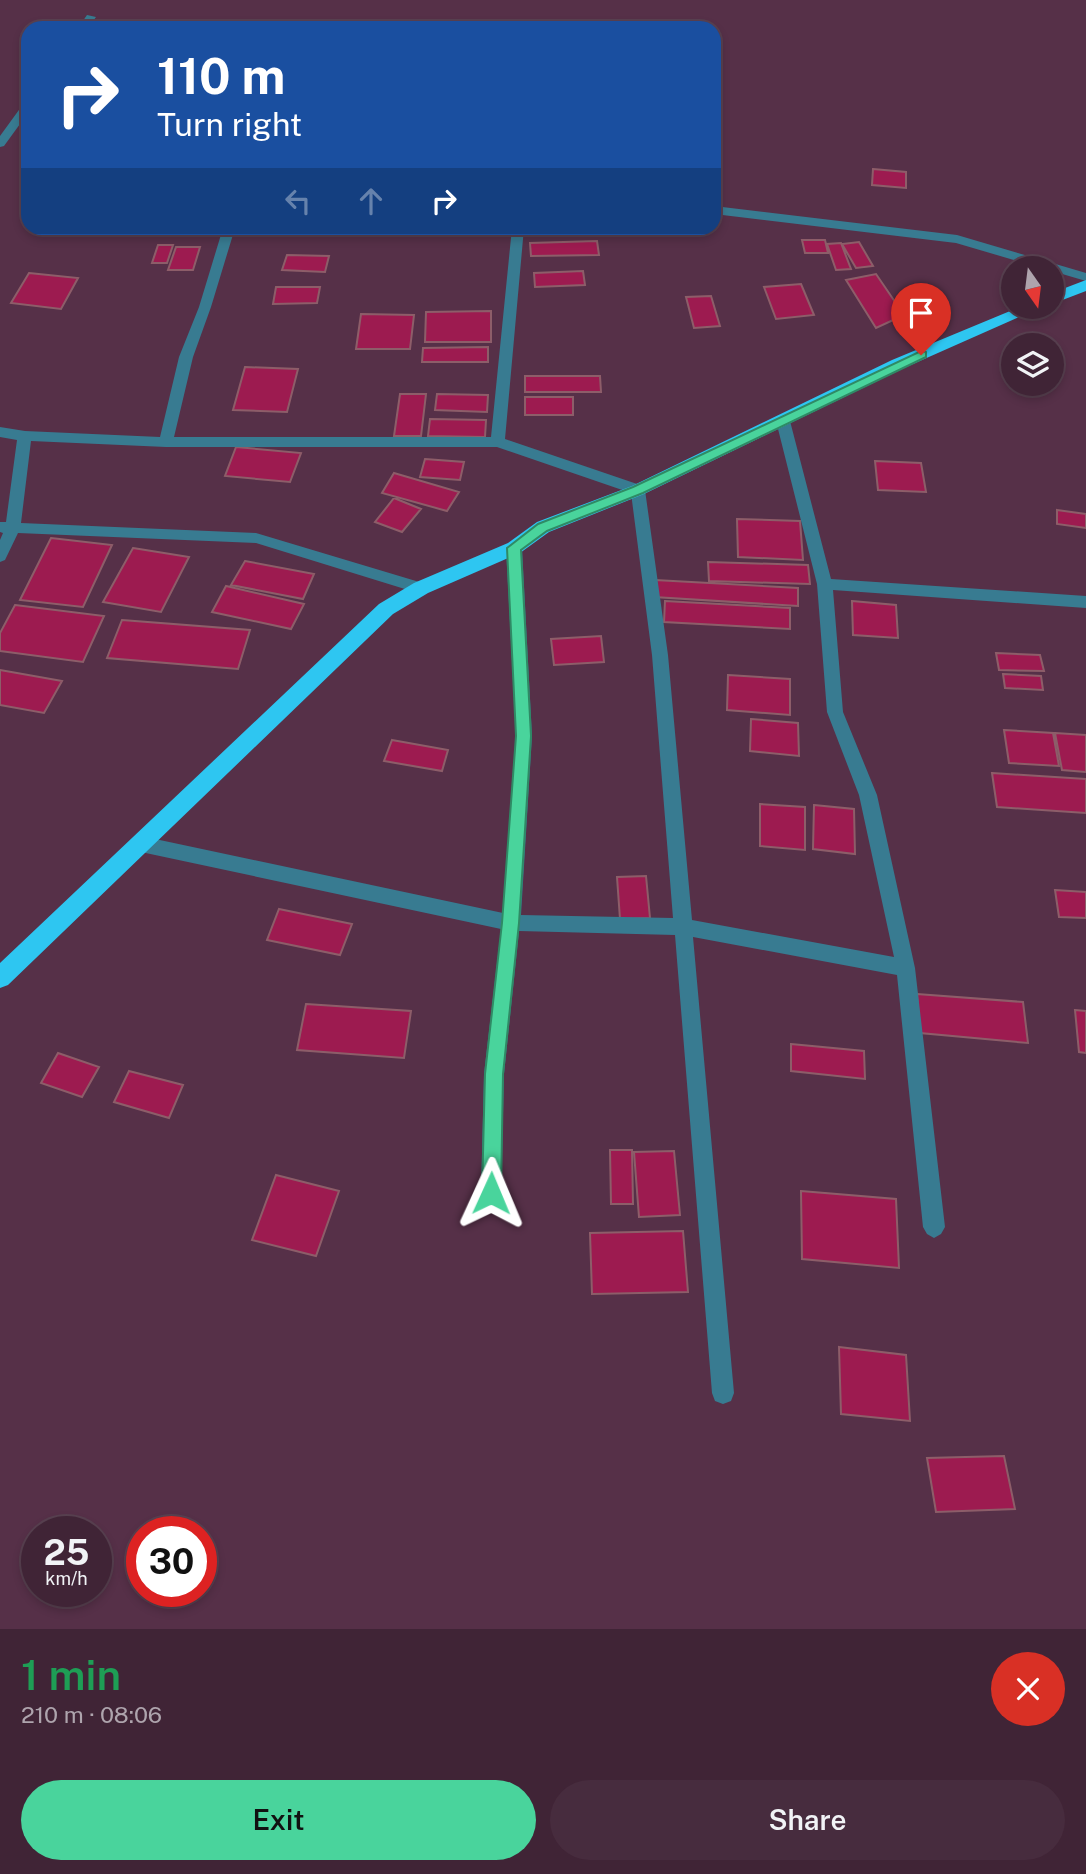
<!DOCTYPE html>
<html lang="en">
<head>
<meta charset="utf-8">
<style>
  body { margin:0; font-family:"Public Sans",sans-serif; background:#472c3e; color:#f1f3f6; height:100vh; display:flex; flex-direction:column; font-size:26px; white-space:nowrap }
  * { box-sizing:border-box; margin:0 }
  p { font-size:23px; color:#aea4ad }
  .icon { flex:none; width:38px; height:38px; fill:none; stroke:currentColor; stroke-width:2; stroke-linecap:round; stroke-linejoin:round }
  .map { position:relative; height:1629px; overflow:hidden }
  .drawer { display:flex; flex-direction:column; background:#402436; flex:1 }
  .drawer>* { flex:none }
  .guide { position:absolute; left:21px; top:21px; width:700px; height:214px; border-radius:21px; box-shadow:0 4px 10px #0003,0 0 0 2px #594151; background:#1a4fa0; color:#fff; overflow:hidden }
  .needle { width:46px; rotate:166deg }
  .tools { position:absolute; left:1001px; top:256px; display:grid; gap:14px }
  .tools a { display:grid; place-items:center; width:63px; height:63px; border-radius:50%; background:#402436; box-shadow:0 4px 10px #0003,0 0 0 2px #594151; font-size:35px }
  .speed { position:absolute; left:21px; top:1516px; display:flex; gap:14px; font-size:35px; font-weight:700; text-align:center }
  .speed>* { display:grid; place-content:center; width:91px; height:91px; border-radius:50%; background:#402436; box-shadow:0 4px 10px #0003,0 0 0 2px #594151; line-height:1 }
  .speed small { font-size:18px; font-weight:400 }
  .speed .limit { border:10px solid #d22; background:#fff; color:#111 }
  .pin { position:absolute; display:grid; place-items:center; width:60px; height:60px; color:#fff; margin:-72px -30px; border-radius:50% 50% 50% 0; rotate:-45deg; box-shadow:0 0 7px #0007 }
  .pin .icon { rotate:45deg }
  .me { position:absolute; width:77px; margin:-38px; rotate:1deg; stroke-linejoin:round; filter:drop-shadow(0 0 5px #0008) }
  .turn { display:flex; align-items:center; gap:24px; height:147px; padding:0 21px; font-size:32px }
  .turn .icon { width:91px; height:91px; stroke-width:2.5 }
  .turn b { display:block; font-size:49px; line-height:60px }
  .lanes { display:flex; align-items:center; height:66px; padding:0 21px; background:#0003; justify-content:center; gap:35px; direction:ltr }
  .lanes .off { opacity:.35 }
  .round { display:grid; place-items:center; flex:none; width:74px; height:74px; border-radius:37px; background:#472c3e }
  .summary { display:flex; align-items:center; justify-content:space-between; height:119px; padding:0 21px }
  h1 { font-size:42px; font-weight:600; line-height:52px; color:#1e9e55 }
  .cta { display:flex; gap:14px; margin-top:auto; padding:14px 21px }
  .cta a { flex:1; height:80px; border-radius:42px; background:#49d49c; color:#111; font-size:28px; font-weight:600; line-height:80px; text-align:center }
  .cta a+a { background:#472c3e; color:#f1f3f6 }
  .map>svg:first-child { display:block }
  .building { fill:#9d1b50; stroke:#8d5d69; stroke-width:2 }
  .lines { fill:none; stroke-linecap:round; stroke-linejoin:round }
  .minor { fill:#387b91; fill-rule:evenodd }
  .highway { fill:#2ec6f1; fill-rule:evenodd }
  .route { fill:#49d49c; stroke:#2f8a65; stroke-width:2 }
</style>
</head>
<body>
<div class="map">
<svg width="1086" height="1629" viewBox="0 0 1086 1629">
  <rect width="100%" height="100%" fill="#563048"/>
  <!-- building -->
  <path class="building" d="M873,169L906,172V188L872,185Z
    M571,228H600L601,233L572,234Z
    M802,240H825L828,253H805Z
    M597,241L599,255L531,256L530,243Z
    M859,242L873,266L856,268L842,244Z
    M841,243L851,269L836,270L827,244Z
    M158,245H173L167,263H152Z
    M176,247H200L193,270H168Z
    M287,255L329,256L325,272L282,270Z
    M583,271L585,285L535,287L534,273Z
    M29,273L78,278L61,309L11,303Z
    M876,274L904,315L876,328L846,280Z
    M801,284L814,315L776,319L764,287Z
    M276,287H320L317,303L273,304Z
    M711,296L720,326L694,328L686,297Z
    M491,311V342H425L426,312Z
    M361,314L414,315L410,349H356Z
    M488,347V362H422L423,348Z
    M245,367L298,369L287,412L233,410Z
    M525,376H600L601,392H525Z
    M400,394H426L421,436H394Z
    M437,394L488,395L487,412L435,410Z
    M525,397H573V415H525Z
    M430,419L486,420L485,437L428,436Z
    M236,447L301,453L290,482L225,476Z
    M425,459L464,462L460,480L420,477Z
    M875,461L921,463L926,492L878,490Z
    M394,473L459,492L447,511L382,493Z
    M394,498L421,509L402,532L375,522Z
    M1057,510L1086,514V528L1057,524Z
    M737,519L800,521L803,560L738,557Z
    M51,538L112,545L83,607L20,600Z
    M133,548L189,557L161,612L103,602Z
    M245,561L314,574L303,599L231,585Z
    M708,562L808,565L810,584L709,581Z
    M655,580L798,588V606L654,597Z
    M226,586L304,604L291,629L212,612Z
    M665,601L790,608V629L664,622Z
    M852,601L896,605L898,638L853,635Z
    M15,605L104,616L83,662L0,651V633Z
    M122,620L250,630L238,669L107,658Z
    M601,636L604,662L554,665L551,639Z
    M996,653L1040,655L1044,671L999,670Z
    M0,670L62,681L44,713L0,705Z
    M1003,674L1041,676L1043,690L1005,688Z
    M728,675L790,679V715L727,710Z
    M751,719L798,723L799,756L750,751Z
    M1004,730L1053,733L1059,766L1009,763Z
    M1055,733L1086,735V772L1062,770Z
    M392,740L448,750L442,771L384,761Z
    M992,773L1086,779V813L997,807Z
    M760,804L805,807V850L760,846Z
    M814,805L854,809L855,854L813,849Z
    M646,876L650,918L620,919L617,877Z
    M1055,890L1086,892V918L1059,917Z
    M279,909L352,924L340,955L267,940Z
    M917,994L1023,1002L1028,1043L920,1033Z
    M306,1004L411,1011L404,1058L297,1050Z
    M1075,1010L1086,1011V1053L1079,1052Z
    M791,1044L864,1051L865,1079L791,1071Z
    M58,1053L99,1067L82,1097L41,1083Z
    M129,1071L183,1085L169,1118L114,1102Z
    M610,1150H632L633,1204H611Z
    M674,1151L680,1215L639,1217L634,1152Z
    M276,1175L339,1191L316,1256L252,1240Z
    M801,1191L896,1199L899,1268L802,1259Z
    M683,1231L688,1292L592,1294L590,1233Z
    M839,1347L906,1355L910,1421L841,1414Z
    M1004,1456L1015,1509L936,1512L927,1458Z"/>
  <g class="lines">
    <!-- minor -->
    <path class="minor" d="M87,15L96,17L88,28H78Z
      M28,102V113L4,146L0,147V136L24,103Z
      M714,206L957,235L1086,273V281L1052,271V268H1041L956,243L714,214Z
      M223,228H235L211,307L193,357L174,437H491L512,228H524L505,439L643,486L645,490L668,655L692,920L894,957L859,795L827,712L817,584L776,421L778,418H788L790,421L831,579L1086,596V608L833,590L843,712L877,795L915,968L945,1227L941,1234L934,1238L927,1234L923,1227L897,975L693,937L734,1393L731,1401L723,1404L715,1401L712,1393L675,935L519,931L504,1074L501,1193L498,1200L491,1203L484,1200L481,1193L484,1074L501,929L141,852L135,849L132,844L135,839L141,836L503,913L516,736L506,548L514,542L522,548L532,736L521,915L673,918L652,655L631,493L497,447H166L31,441L21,523L256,533L426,584L429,588L421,594L256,543L18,533L5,560L0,562V540L3,533L0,532V522H6L17,440L0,437V427L25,431L160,437L179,357L199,307Z"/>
    <!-- highway -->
    <path class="highway" d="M1086,280V291L1052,304V293Z
      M1022,306H1044L904,368L644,494L549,532L520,553L428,593L393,614L8,985L0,988V963L379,604L414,583L508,543L537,522L632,486L892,360Z"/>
  </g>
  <!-- route -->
  <path class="route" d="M921,351L926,352V357L643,493L547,531L521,550L531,736L519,923L503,1074L501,1193L498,1200L491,1203L485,1200L482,1193L485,1074L502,923L516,736L507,548L538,524L633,487Z"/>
</svg>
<div class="tools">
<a><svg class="needle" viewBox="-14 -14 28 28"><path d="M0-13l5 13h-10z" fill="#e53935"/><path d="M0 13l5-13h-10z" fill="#aea4ad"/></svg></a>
<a><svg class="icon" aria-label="layers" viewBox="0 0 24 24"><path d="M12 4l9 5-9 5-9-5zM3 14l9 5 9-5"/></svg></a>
</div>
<div class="speed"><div>25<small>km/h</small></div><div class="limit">30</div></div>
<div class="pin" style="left:921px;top:355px;background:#d93025"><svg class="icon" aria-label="arrive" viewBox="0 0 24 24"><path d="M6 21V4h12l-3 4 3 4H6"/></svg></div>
<svg class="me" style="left:491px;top:1193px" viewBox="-20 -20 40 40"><path d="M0-17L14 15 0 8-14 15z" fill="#49d49c" stroke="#fff" stroke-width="4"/></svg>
<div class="guide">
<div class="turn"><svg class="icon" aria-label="right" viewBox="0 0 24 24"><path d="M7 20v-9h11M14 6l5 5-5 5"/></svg><div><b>110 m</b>Turn right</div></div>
<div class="lanes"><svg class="icon off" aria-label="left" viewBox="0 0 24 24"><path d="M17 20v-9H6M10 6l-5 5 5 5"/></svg><svg class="icon off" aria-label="ahead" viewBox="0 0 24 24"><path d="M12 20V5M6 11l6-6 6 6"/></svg><svg class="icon" aria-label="right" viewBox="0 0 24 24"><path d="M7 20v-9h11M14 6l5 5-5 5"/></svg></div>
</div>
</div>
<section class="drawer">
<div class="summary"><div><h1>1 min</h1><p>210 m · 08:06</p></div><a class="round" style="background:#d93025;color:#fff"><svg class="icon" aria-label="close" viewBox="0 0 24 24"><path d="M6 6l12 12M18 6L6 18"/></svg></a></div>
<div class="cta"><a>Exit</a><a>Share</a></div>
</section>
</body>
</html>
